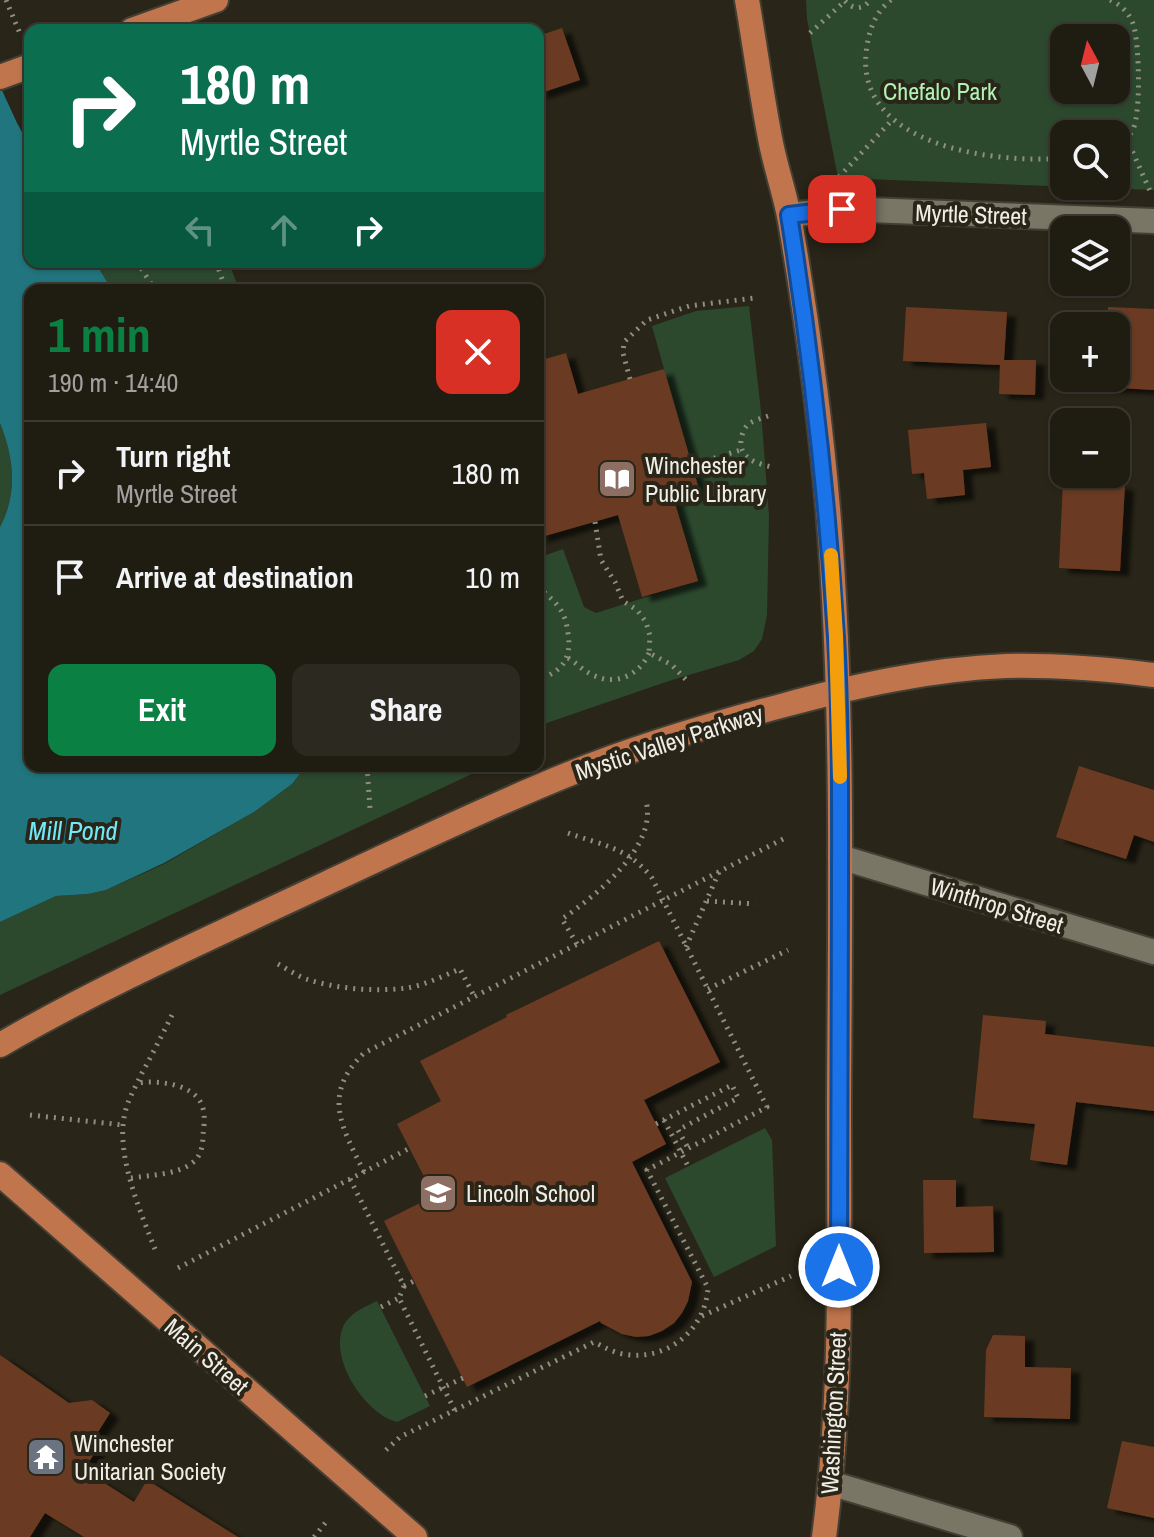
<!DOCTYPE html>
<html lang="en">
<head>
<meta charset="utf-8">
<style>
  body { margin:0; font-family:"Archivo Narrow",sans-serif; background:#2c2920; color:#f1f3f6; height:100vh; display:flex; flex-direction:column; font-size:30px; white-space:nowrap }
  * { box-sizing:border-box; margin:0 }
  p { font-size:26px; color:#a1a19f }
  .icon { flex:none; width:44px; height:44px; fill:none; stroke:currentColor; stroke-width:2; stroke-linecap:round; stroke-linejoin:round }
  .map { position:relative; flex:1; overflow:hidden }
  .panel { position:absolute; left:24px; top:284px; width:520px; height:488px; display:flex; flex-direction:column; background:#1f1c12; border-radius:16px; box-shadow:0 2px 6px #0004,0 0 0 2px #3c3a32 }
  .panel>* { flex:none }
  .top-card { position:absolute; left:24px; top:24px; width:520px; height:244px; border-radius:16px; box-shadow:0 2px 6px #0004,0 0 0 2px #3c3a32; background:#0b6e4f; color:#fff; overflow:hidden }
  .needle { width:52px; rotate:353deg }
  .buttons { position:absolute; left:1050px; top:24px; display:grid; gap:16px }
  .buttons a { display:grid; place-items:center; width:80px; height:80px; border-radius:16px; background:#1f1c12; box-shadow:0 2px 6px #0004,0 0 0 2px #3c3a32; font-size:40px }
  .pin { position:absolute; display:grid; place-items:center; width:68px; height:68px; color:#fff; margin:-34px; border-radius:16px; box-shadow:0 4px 12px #0006 }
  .me { position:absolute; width:88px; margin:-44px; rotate:0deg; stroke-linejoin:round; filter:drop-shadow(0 0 6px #0008) }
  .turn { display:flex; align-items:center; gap:28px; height:168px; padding:0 24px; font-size:36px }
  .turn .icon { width:104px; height:104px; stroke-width:2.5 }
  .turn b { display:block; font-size:56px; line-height:68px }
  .lanes { display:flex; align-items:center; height:76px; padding:0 24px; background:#0003; justify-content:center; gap:40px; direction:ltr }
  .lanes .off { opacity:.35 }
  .round { display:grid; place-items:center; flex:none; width:84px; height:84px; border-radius:16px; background:#2c2920 }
  .head { display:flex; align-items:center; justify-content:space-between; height:136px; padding:0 24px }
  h1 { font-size:48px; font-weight:700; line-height:60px; color:#0b8043 }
  .cta { display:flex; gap:16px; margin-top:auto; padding:16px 24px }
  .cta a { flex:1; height:92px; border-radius:16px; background:#0b8043; color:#fff; font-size:32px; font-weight:700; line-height:92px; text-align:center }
  .cta a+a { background:#2c2920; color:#f1f3f6 }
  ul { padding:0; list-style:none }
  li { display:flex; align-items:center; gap:24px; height:104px; padding:0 24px; border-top:2px solid #3c3a32 }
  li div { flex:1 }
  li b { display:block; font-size:30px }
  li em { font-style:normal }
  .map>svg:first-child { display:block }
  .green { fill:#2c492e; fill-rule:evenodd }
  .water { fill:#20757f }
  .building { fill:#6b3b20; filter:url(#shadow) }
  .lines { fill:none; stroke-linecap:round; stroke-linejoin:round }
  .minor-casing { stroke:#433f34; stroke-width:28 }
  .major-casing { stroke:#433f34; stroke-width:28 }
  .path { stroke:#908d82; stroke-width:5; stroke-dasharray:2 6; stroke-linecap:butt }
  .minor { stroke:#7a7666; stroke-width:24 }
  .major { stroke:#c0754d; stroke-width:24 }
  .route-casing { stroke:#114b97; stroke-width:20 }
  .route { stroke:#1a73e8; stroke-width:14 }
  .slow { stroke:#f59e0b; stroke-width:14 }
  .labels { text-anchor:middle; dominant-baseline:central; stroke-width:8; stroke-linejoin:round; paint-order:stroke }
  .park-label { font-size:24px; fill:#aff2b3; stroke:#292518 }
  .street-label { font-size:24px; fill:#efede4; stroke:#292518 }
  .poi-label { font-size:24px; fill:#efede4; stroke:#292518; text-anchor:start }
  .water-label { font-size:26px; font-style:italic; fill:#72e9f8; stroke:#292518 }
</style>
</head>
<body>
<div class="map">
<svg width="1154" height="1537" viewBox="0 0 1154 1537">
  <defs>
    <filter id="shadow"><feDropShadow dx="9" dy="5" stdDeviation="2" flood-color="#0009"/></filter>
  </defs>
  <rect width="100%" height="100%" fill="#292518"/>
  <!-- green -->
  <path class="green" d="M806,0H1154V190L838,178L807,19ZM1116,38V90H1064V38ZM1116,134V186H1064V134Z
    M95,262H229L239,290H112Z
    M749,306L761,411L769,516L767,615L762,639L754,651L739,660L669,681L538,726V558L563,549L584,607L596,613L697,581L674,500L664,369L652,326L696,311Z
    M0,423C14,458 18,493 0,527Z
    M306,766H489L0,995V922L56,896L88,894L106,890L164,864L254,812L292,784Z
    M765,1128L772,1140L776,1246L714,1277L665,1178Z
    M377,1301L430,1406L397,1422C365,1414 329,1359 343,1327C349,1313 365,1307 377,1301Z"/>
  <!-- water -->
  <path class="water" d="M0,86L17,123L30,147V262H95L112,290H30V766H306L292,784L254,812L164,863L106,890L88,894L56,896L0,922V527C18,493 14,458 0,423Z"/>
  <!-- building -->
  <path class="building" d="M562,28L580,80L538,94V36Z
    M906,307L1007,312L1004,360H1036L1035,395L999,394L1000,365L903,361Z
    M1108,307L1154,309V390L1103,387L1104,378H1116V326H1107Z
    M566,353L578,394L664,369L700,493L674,500L698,581L642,597L618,515L538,538V361Z
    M986,423L991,467L963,470L965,495L927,499L924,473L912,474L908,430Z
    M1063,482L1125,485L1120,571L1059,568Z
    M1079,766L1154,790V842L1134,835L1126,859L1056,837Z
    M659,941L720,1062L644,1100L666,1144L632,1162L692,1282L688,1301L682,1313L674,1323L662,1331L649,1336L636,1337L622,1334L601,1323L600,1321L467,1387L384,1221L434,1196L397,1124L441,1101L420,1061L507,1017L506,1015Z
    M983,1015L1046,1021L1045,1034L1154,1047V1111L1076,1102L1067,1165L1030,1160L1035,1124L973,1118Z
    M923,1180H956V1207L993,1206L994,1252L924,1253Z
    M993,1335L1025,1336V1367L1071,1368L1070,1419L984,1417L986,1350Z
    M0,1355L69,1403L92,1400L110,1413L93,1440L100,1444L84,1470L134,1502L147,1480L238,1537H84L45,1513L30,1537H0Z
    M1122,1441L1154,1447V1518L1107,1508Z"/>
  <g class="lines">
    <defs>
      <path id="minor" d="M789,215L842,209L1154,221
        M840,857L1154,952
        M830,1483L1010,1537"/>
      <path id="major" d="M747,0C755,46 761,92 770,138C775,166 785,193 790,221C807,320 821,421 829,521C844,715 840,909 839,1103C839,1248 843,1393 824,1537
        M132,30L216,0
        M0,77L30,66
        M0,1045C105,984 217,935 327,883C407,846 487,807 569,774C638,746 709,725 781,706C854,686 930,669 1006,666C1055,665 1105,669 1154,675
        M0,1174L415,1537"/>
    </defs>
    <!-- minor casing -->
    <use href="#minor" class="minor-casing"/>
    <!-- major casing -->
    <use href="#major" class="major-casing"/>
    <!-- path -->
    <path class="path" d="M6,0L21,36
      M891,0C874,13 868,33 866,54C858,147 997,164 1064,158
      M1110,0C1122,5 1131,15 1134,27C1139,45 1142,119 1131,133C1128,138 1121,141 1116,144
      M845,1C853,10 863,10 870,0
      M810,33L845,1
      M1126,137L1150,191
      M839,177L893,119
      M137,262L155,290
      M216,262L226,290
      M630,379L623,353L624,342L647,320L689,306L754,298
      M768,416C762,418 755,420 750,423C744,427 742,434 741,440C739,459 758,464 772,467
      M691,465L741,450
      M595,522L601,560L615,582L623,601L637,610L646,622L650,636L649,653L672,665L689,683
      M538,587C546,594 554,600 560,609C565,616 567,625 568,633C572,660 562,671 538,680
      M568,658C577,663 584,672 595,676C617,686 640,674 649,653
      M367,766L370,809
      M707,901L755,904
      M577,944L562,919C595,896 658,847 646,801
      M686,947L719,872
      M278,964C287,969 296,975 306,979C337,989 375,992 407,988C425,985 443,976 460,969L474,996
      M708,989L788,950
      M30,1115L123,1125
      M664,1120L688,1166
      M656,1124L732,1085L738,1098L678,1130L688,1148
      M364,1172C342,1127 321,1095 364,1053L787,837
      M131,1178C149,1175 177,1175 192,1163C201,1157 203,1145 203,1135C204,1125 206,1113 201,1103C192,1084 157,1080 138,1083
      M350,1179L404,1286L399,1298L455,1411
      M155,1249C140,1211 115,1153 125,1113C128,1099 136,1086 142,1073C153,1053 163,1033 173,1013
      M178,1268L410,1148
      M404,1286L414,1281
      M381,1307L399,1298
      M702,1316L791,1276
      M425,1396L463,1378
      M386,1450L400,1437L594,1342C604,1347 612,1352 623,1354C666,1362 705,1331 708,1288L647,1170L767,1107L652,878C628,847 601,845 565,832
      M314,1537L326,1522"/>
    <!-- minor -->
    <use href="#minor" class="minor"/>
    <!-- major -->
    <use href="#major" class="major"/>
  </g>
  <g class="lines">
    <defs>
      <path id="route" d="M839,1267C839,1142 840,1016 840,891C840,806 841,721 836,637C827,495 811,355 789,215L842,209"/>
    </defs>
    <!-- route casing -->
    <use href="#route" class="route-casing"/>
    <!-- route -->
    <use href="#route" class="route"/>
    <!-- slow -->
    <path class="slow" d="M831,555L836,636L840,777"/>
  </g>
  <!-- icons -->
  <defs>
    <symbol id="library-square" viewBox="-11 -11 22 22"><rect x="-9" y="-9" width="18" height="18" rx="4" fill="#8d6e63" stroke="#292518"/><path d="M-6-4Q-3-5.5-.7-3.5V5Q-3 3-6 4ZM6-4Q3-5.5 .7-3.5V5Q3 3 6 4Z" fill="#fff"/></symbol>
    <symbol id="school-square" viewBox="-11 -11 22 22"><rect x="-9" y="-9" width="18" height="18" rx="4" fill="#8d6e63" stroke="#292518"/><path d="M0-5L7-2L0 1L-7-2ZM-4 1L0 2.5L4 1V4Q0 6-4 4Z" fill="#fff"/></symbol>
    <symbol id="temple-square" viewBox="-11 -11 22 22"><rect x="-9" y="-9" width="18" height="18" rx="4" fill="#6b7280" stroke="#292518"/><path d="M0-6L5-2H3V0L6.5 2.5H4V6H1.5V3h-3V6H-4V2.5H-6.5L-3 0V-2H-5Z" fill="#fff"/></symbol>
  </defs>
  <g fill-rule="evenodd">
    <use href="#library-square" x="595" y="457" width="44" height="44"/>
    <use href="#school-square" x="416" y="1171" width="44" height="44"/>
    <use href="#temple-square" x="24" y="1435" width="44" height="44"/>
  </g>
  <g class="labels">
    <!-- park labels -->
    <g class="park-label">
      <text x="940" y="91">Chefalo Park</text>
    </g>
    <!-- street labels -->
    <g class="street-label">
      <text transform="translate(971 214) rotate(2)">Myrtle Street</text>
      <text transform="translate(669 742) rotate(-18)">Mystic Valley Parkway</text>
      <text transform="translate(997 905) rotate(17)">Winthrop Street</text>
      <text transform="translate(207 1356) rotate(41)">Main Street</text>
      <text transform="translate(833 1413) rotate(-87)">Washington Street</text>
    </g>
    <!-- poi labels -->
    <g class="poi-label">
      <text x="645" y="465">Winchester<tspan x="645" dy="28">Public Library</tspan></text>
      <text x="466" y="1193">Lincoln School</text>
      <text x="74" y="1443">Winchester<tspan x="74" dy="28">Unitarian Society</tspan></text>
    </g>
    <!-- water labels -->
    <g class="water-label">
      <text x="73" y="830">Mill Pond</text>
    </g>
  </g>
</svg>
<div class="buttons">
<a><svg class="needle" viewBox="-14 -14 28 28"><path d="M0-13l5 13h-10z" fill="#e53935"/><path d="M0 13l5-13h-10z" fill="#a1a19f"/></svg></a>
<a><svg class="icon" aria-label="search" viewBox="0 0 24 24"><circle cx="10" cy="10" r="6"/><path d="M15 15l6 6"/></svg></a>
<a><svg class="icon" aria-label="layers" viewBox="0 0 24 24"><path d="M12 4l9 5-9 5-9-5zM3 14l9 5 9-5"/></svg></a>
<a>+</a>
<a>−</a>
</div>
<div class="pin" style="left:842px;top:209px;background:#d93025"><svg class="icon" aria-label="arrive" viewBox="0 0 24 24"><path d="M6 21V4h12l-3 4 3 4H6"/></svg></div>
<svg class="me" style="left:839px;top:1267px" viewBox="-20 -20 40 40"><circle r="17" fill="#1a73e8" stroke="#fff" stroke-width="3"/><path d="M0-11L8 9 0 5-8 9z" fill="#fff"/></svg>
<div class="top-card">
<div class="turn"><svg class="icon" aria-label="right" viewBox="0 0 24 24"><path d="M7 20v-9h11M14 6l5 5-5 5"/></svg><div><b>180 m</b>Myrtle Street</div></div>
<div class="lanes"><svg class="icon off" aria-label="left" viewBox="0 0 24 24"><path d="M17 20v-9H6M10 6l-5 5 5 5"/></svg><svg class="icon off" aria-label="ahead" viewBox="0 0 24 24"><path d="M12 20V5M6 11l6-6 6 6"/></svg><svg class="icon" aria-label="right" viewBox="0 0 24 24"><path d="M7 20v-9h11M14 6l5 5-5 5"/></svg></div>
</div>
<section class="panel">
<div class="head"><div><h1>1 min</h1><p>190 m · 14:40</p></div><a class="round" style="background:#d93025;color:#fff"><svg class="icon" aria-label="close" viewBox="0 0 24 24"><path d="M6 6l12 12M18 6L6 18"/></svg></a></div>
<ul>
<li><svg class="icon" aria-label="right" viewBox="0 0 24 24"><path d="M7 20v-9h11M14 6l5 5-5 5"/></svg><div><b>Turn right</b><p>Myrtle Street</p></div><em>180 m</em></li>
<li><svg class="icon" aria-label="arrive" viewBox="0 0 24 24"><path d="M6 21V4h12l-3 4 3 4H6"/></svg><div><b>Arrive at destination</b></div><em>10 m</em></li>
</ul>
<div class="cta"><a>Exit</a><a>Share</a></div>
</section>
</div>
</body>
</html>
